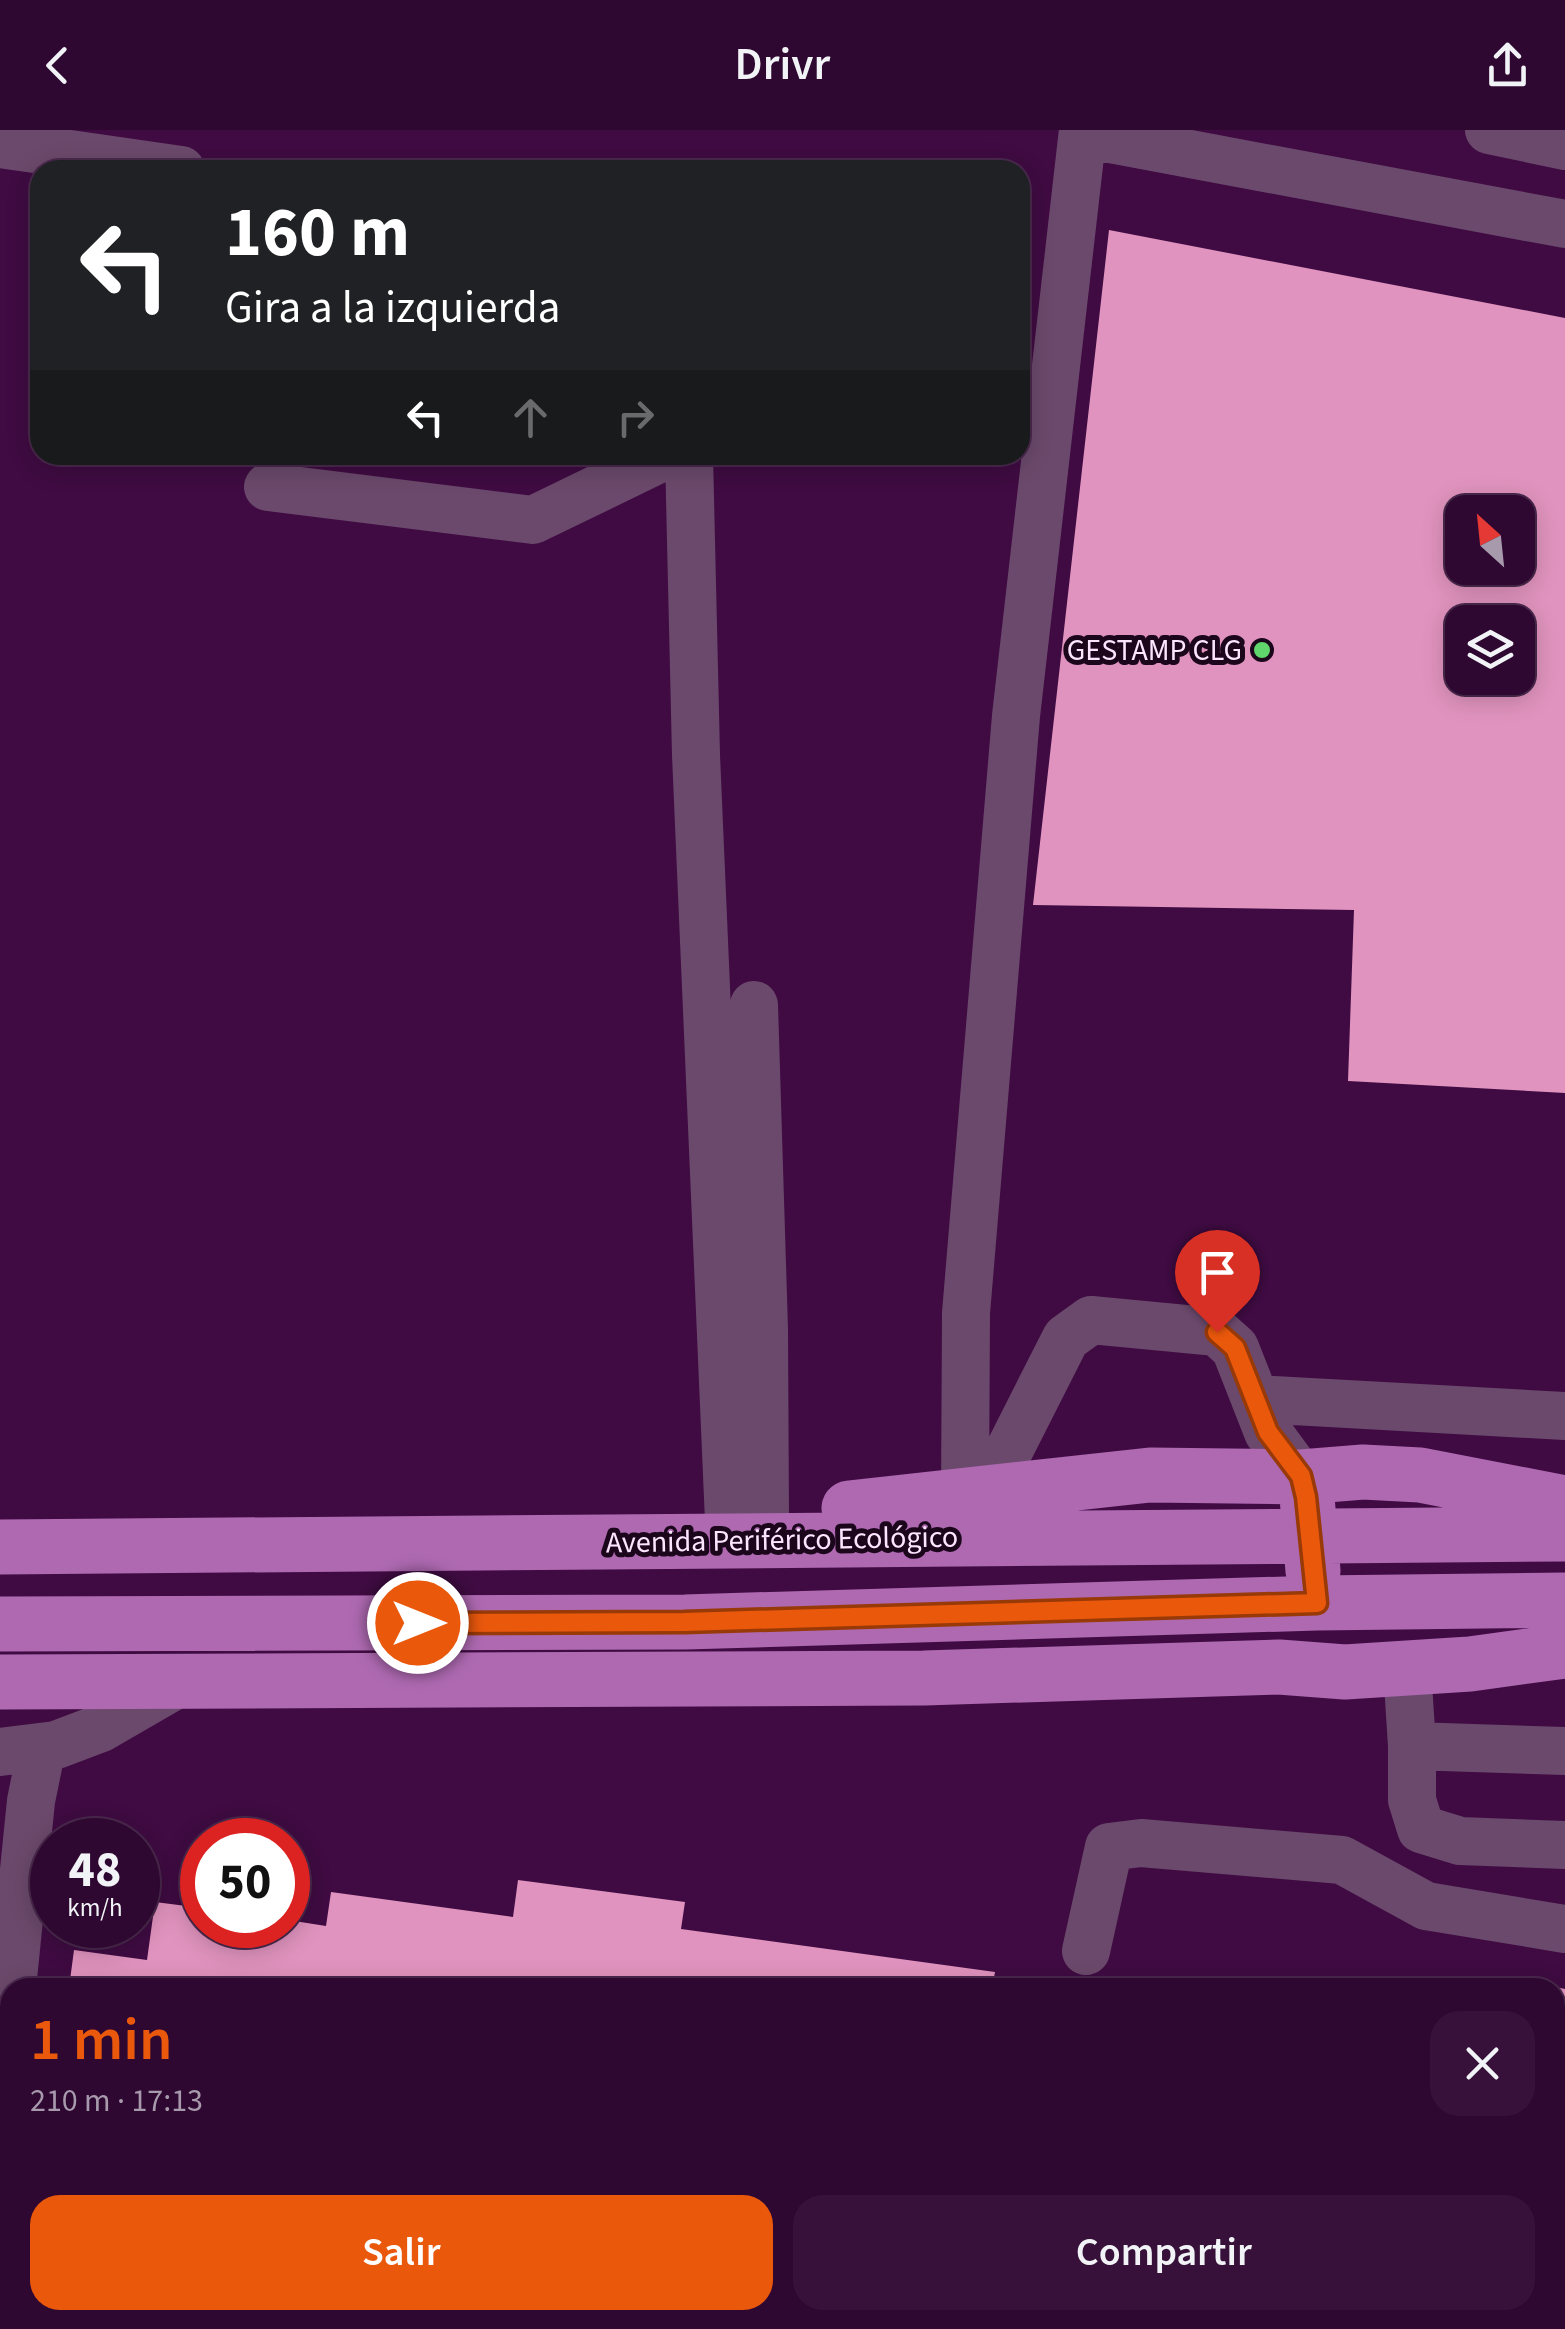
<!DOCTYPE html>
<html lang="es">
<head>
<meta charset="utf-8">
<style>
  body { margin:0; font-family:"Source Sans 3",sans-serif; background:#37113a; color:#f1f3f6; height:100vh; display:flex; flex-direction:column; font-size:38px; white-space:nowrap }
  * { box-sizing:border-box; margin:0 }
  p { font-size:32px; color:#a79aac }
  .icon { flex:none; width:55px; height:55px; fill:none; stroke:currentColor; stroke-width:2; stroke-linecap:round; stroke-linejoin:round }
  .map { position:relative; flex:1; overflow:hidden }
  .drawer { position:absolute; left:0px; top:1848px; width:1565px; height:352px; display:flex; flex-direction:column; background:#2f0832; border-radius:30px 30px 0 0; box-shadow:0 5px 25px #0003,0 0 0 2px #4a294d }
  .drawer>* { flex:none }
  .banner { position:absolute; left:30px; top:30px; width:1000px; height:305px; border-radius:30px; box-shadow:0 5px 25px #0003,0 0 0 2px #4a294d; background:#202124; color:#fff; overflow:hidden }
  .needle { width:65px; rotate:333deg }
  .buttons { position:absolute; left:1445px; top:365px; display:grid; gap:20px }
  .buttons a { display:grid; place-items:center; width:90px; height:90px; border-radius:20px; background:#2f0832; box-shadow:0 5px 25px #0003,0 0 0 2px #4a294d; font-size:50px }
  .speed { position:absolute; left:30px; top:1688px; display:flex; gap:20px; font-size:50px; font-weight:700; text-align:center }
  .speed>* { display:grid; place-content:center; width:130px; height:130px; border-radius:50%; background:#2f0832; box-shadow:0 5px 25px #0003,0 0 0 2px #4a294d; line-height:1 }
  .speed small { font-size:25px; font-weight:400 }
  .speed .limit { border:15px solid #d22; background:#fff; color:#111 }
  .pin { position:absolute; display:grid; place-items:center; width:85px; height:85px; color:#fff; margin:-102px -42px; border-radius:50% 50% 50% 0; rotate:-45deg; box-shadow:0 0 10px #0007 }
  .pin .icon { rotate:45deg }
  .me { position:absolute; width:110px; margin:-55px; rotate:90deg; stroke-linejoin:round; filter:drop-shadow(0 0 8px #0008) }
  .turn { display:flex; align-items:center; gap:35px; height:210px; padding:0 30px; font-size:45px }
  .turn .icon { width:130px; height:130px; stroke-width:2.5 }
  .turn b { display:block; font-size:70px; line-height:85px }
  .lanes { display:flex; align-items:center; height:95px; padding:0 30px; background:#0003; justify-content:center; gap:50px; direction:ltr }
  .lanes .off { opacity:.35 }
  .round { display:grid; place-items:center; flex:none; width:105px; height:105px; border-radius:30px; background:#37113a }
  .headline { display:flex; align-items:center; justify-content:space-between; height:170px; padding:0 30px }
  h1 { font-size:60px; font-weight:600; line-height:75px; color:#ea580c }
  .button { display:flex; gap:20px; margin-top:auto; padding:20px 30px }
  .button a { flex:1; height:115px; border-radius:30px; background:#ea580c; color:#fff; font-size:40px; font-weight:600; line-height:115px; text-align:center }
  .button a+a { background:#37113a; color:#f1f3f6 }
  header { display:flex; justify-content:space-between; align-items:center; height:130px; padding:0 30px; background:#2f0832; font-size:45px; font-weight:600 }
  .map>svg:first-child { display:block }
  .building { fill:#e093be; fill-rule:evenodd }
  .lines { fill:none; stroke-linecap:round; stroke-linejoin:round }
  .minor { stroke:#6b496c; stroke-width:48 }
  .major { stroke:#ae69b1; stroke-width:55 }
  .route-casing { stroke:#983908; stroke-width:25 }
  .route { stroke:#ea580c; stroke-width:18 }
  .poi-dot { fill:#5fd56b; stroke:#1b061c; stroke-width:4 }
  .labels { text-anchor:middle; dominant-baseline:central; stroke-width:10; stroke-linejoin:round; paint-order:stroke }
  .poi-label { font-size:30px; fill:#fee5ff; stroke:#1b061c; text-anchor:end }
  .street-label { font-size:30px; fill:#fee5ff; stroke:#1b061c }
</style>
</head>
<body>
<header><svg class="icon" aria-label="back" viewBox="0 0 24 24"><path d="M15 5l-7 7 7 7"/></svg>Drivr<svg class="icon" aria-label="share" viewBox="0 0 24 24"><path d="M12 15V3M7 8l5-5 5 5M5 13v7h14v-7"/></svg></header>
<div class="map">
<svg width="1565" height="2199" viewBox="0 0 1565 2199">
  <rect width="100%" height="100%" fill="#3f0b42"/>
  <!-- building -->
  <path class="building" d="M1109,100L1565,188V963L1348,951L1354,780L1033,775ZM1462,382H1518V438H1462ZM1462,492H1518V548H1462Z
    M518,1750L685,1772L681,1799L995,1842L992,1858H69L74,1820L147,1830L155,1772L202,1778V1795H288V1790L326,1796L331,1762L513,1787Z
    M1473,1846L1539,1855V1858H1472Z
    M1555,1857L1565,1859V2199H1031L1032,2190H1555Z
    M0,2134L10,2135V2190H961L959,2199H0Z"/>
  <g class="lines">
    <!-- minor -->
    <path class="minor" d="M1489,0L1565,16
      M1083,4L1565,94
      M0,14L181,40
      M689,325L696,625L729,1391
      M268,357L533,390L667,325
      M754,875L764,1199L765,1387
      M1255,1269L1565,1286
      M988,1362L1066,1208L1091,1190L1217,1202L1235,1218L1268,1302L1301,1347
      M965,1365L966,1183L1016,586L1083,0
      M1407,1538L1412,1616V1670L1421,1699L1460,1711L1565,1715
      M1412,1616L1565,1621
      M0,1622L56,1615L101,1598L184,1550
      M1086,1821L1109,1717L1141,1713L1342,1730L1426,1776L1565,1799
      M12,1858L31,1671L42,1617
      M0,1974L10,1877"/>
    <!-- major -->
    <path class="major" d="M1301,1347L1363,1342L1420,1345L1565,1373
      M849,1378L1150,1345L1301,1347L1307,1367L1313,1441
      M0,1417L1565,1404
      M0,1494L685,1492L1317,1473L1565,1470
      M0,1552L924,1548L1279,1537L1345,1542L1470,1534L1565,1521"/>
  </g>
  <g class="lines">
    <defs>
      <path id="route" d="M418,1493L684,1492L1317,1473L1306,1367L1301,1346L1268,1302L1235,1218L1217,1202"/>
    </defs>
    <!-- route casing -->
    <use href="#route" class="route-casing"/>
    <!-- route -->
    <use href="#route" class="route"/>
  </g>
  <!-- markers -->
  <circle class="poi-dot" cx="1262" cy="520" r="10"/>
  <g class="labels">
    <!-- poi labels -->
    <g class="poi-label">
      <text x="1242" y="520">GESTAMP CLG</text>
    </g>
    <!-- street labels -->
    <g class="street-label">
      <text transform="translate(782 1410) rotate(-1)">Avenida Periférico Ecológico</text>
    </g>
  </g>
</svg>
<div class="buttons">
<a><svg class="needle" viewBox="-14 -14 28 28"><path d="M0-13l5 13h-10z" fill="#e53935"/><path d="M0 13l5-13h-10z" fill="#a79aac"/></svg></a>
<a><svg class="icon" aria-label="layers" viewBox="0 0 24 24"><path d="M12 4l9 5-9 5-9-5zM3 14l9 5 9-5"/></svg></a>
</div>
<div class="speed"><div>48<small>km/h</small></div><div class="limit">50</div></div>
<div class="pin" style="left:1217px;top:1202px;background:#d93025"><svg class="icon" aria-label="arrive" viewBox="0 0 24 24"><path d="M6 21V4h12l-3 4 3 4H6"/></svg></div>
<svg class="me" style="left:418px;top:1493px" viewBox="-20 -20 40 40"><circle r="17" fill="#ea580c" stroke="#fff" stroke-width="3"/><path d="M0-11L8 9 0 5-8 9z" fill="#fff"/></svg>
<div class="banner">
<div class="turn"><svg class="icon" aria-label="left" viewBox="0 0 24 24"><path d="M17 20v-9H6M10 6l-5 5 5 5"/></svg><div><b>160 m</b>Gira a la izquierda</div></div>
<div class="lanes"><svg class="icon" aria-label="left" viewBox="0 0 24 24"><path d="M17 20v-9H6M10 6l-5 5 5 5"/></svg><svg class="icon off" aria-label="ahead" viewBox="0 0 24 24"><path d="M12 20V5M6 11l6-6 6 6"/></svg><svg class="icon off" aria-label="right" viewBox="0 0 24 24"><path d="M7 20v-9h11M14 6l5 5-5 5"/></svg></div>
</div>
<section class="drawer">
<div class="headline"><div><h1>1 min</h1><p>210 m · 17:13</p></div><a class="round"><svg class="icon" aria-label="close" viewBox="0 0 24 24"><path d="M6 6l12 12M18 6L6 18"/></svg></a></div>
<div class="button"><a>Salir</a><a>Compartir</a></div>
</section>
</div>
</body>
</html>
